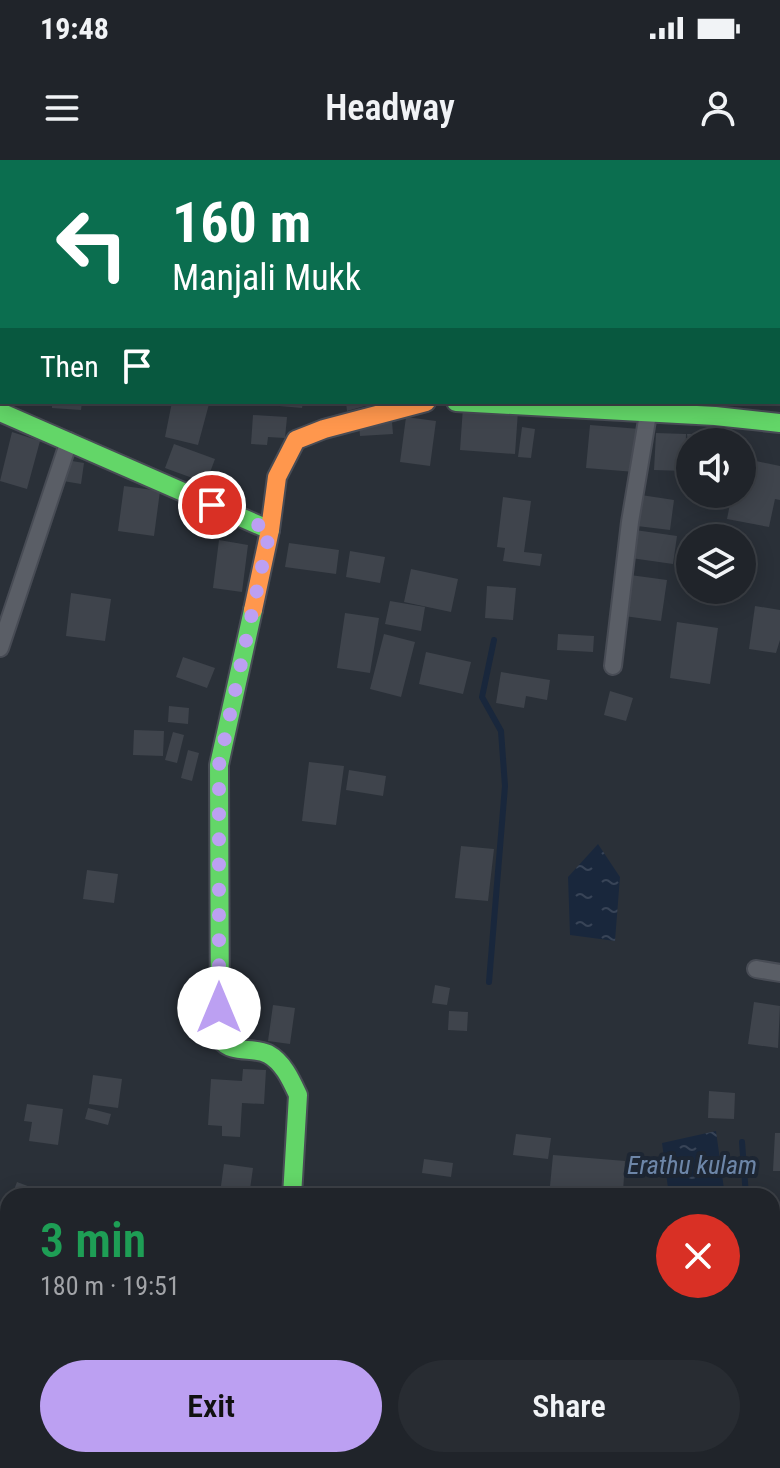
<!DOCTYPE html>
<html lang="en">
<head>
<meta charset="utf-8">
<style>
  body { margin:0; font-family:"Roboto Condensed",sans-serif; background:#282c32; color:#f1f3f6; height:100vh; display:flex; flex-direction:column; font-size:30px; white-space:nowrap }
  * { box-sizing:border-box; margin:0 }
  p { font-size:26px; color:#a2a4a8 }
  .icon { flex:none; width:44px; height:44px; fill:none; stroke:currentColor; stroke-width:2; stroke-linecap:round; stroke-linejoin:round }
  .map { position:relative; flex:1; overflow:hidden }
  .details { position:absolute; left:0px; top:1028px; width:780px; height:280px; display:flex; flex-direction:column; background:#20242a; border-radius:24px 24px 0 0; box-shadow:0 4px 20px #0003,0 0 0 2px #3d4147 }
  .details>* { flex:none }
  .top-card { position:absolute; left:0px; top:0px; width:780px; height:244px; box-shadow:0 4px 20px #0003,0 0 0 2px #3d4147; background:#0b6e4f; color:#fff; overflow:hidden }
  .fabs { position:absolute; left:676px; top:268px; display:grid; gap:16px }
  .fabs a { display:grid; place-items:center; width:80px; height:80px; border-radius:50%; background:#20242a; box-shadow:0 4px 20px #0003,0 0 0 2px #3d4147; font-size:40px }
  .pin { position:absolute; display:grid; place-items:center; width:68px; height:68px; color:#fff; margin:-34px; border:4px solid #fff; border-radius:50%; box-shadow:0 2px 8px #0007 }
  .me { position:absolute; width:88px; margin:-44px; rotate:0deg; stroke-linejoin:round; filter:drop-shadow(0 0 6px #0008) }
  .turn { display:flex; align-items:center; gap:28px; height:168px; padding:0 40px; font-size:36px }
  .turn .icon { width:104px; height:104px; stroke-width:2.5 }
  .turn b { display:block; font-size:56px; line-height:68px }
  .then { display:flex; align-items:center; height:76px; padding:0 40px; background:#0003; gap:16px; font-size:30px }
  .round { display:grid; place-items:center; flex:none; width:84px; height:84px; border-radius:42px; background:#282c32 }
  .overview { display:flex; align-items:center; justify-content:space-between; height:136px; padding:0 40px }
  h1 { font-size:48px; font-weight:600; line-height:60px; color:#1e9e55 }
  .button { display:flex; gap:16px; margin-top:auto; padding:16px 40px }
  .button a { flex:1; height:92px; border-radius:48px; background:#bca0f2; color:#111; font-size:32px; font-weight:600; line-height:92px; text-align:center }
  .button a+a { background:#282c32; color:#f1f3f6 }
  .status { display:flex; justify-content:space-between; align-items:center; height:56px; padding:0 40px; background:#20242a; direction:ltr }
  .status svg { height:22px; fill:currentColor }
  header { display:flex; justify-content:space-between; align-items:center; height:104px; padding:0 40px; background:#20242a; font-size:36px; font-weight:600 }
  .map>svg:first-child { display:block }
  .water { fill:url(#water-ripples) }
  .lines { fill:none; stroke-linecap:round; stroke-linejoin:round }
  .stream { stroke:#19273c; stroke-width:6 }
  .building { fill:#3f444c }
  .street-casing { stroke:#484c55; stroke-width:20 }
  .fast-casing { stroke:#484c55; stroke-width:22 }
  .slow-casing { stroke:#484c55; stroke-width:22 }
  .street { stroke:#5a5e66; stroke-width:16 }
  .fast { stroke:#63d668; stroke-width:18 }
  .slow { stroke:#ff974d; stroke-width:18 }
  .route { stroke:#bca0f2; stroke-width:14; stroke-dasharray:0 25.2 }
  .labels { text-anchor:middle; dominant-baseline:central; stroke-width:8; stroke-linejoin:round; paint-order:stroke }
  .water-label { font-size:26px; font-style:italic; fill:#6d86a8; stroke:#1d2633 }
</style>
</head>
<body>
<div class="status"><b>19:48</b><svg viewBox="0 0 49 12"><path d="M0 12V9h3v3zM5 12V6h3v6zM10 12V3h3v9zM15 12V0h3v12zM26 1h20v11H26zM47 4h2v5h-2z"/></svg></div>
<header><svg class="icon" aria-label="menu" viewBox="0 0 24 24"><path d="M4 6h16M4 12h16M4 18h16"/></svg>Headway<svg class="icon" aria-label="person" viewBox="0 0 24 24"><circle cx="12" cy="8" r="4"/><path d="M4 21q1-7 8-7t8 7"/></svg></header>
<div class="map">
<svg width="780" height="1308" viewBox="0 0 780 1308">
  <defs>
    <pattern id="water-ripples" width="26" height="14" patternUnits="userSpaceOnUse" patternTransform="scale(2)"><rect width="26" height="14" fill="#19273c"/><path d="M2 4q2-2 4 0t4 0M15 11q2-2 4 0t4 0" fill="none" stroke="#384457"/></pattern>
  </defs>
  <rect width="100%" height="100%" fill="#2a3038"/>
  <!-- water -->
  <path class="water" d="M598,684L620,717L615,781L570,775L568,717Z
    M716,971L725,1036H669L662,983Z"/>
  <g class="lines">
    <!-- stream -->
    <path class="stream" d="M489,822L505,626L501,571L482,537L494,480
      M742,982L746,1036"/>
  </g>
  <!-- building -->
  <path class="building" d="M52,242H82L81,250L52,248Z
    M172,242L209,244L198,285L165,277Z
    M257,242H303L302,248L257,244Z
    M346,242H379L347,251Z
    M463,247L518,251L515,294L460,290Z
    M253,255L287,257L285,278L268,277L267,285L251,284Z
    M406,257L436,261L430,306L400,302Z
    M392,262L393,274L360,276L359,265Z
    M590,265L640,269L635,312L586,308Z
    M522,267L535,269L531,298L518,297Z
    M12,272L40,281L27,329L0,321Z
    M656,273L686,274L685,311L654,310Z
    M687,274H724V282H688Z
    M174,284L215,299L206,323L165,308Z
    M54,298L84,303L81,324L51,319Z
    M742,298L780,306V340L775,339L769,367L727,359L732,334H742Z
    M124,326L160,331L154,376L118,371Z
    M641,335L674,340L670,370L637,366Z
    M503,337L531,341L524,392L542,394L540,406L503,401L505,388L497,387Z
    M635,370L677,376L673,404L631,398Z
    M219,380L248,385L242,432L213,428Z
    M289,383L339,390L336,414L285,407Z
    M350,391L385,397L380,423L346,417Z
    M411,409L458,419L451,452L404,442Z
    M630,415L667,420L661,461L624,456Z
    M487,426L516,428L513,460L485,458Z
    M71,433L111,439L105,481L66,476Z
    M390,441L425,447L421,471L385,464Z
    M755,446L780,450V480L776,493L749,489Z
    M345,453L379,458L370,513L337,508Z
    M677,462L718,468L710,524L670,518Z
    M384,474L415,482L401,537L370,529Z
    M558,474L594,476L593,492L557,490Z
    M426,492L471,502L463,534L419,524Z
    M183,497L215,508L207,528L176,517Z
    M501,512L550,520L547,540L526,536L524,548L496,543Z
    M610,531L633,538L626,561L604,555Z
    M169,546L189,548L188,564L168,562Z
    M134,570L164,571L163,596L133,595Z
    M173,572L184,575L177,603L165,600Z
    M188,590L199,593L192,621L181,618Z
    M309,602L344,606L336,665L302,661Z
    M349,610L386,616L383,636L346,630Z
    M461,686L494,689L488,741L455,738Z
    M87,710L118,714L114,743L83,739Z
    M435,825L450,828L447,845L432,843Z
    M754,842L780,846L778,888L748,884Z
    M273,845L295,848L290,884L268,881Z
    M449,851L468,852L467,871L448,870Z
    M243,909L266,910L264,944L242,943L240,977L222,976V966L208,965L211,919L242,921Z
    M93,915L122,919L118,948L89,944Z
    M709,931L735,933L734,959L708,958Z
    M27,944L63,949L58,985L29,981L32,962L24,961Z
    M88,948L111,954L108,965L85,959Z
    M775,973H780V1011H773Z
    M516,974L551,978L548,999L513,995Z
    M553,995L625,1001L623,1032L550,1026Z
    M424,999L453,1003L451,1017L422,1013Z
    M224,1004L253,1008L249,1036L220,1033Z
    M17,1022L41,1031L39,1036L12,1035Z
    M511,1026L570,1034V1036H510Z
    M772,1056H780V1070H772Z
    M772,1088H780V1121H772Z
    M772,1129H780V1138L772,1137Z
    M3,1294L8,1295V1300H41L40,1308H1Z
    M84,1300H108V1308H85Z
    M293,1300H318L317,1308H292Z
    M458,1300H507L506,1308H457Z
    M578,1300H605L604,1308H578Z
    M686,1300H714L712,1308H685Z"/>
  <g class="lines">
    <defs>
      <path id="street" d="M729,0L739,2
        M485,2V0
        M778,10H780
        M0,488L69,281
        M613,506L630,362L648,254
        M756,809L780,813
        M0,1197L8,1172
        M757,1300L760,1308
        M538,1308V1300"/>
      <path id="fast" d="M456,242L715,256L780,263
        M0,252L270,370
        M253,450L219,605L220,879C233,895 251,886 268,894C283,902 291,920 298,935L292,1036
        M0,1124L8,1128
        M772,1285L780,1287"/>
      <path id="slow" d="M253,450L270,370L277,317L296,280L324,269L426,242"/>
    </defs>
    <!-- street casing -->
    <use href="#street" class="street-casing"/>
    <!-- fast casing -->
    <use href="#fast" class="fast-casing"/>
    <!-- slow casing -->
    <use href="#slow" class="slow-casing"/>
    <!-- street -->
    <use href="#street" class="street"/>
    <!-- fast -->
    <use href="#fast" class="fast"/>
    <!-- slow -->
    <use href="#slow" class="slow"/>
  </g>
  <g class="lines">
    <!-- route -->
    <path class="route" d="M212,345L270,370L219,605V848"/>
  </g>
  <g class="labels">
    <!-- water labels -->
    <g class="water-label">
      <text x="692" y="1005">Erathu kulam</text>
    </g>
  </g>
</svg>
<div class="fabs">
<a><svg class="icon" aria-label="sound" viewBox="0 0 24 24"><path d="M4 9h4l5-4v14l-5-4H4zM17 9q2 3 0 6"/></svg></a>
<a><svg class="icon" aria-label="layers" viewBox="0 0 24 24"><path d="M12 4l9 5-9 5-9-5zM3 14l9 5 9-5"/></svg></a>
</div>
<div class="pin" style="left:212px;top:345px;background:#d93025"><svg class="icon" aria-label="arrive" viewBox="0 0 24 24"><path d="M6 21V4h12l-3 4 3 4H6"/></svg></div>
<svg class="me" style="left:219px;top:848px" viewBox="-20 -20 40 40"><circle r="19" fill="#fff"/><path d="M0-13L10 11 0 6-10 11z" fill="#bca0f2"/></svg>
<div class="top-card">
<div class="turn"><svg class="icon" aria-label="left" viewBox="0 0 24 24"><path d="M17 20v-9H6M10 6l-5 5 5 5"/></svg><div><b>160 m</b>Manjali Mukk</div></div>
<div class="then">Then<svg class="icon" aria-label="arrive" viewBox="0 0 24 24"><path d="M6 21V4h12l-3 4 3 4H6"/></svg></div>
</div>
<section class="details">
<div class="overview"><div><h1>3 min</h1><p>180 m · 19:51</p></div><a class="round" style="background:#d93025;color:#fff"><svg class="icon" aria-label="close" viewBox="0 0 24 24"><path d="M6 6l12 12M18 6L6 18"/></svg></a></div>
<div class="button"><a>Exit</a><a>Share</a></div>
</section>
</div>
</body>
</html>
